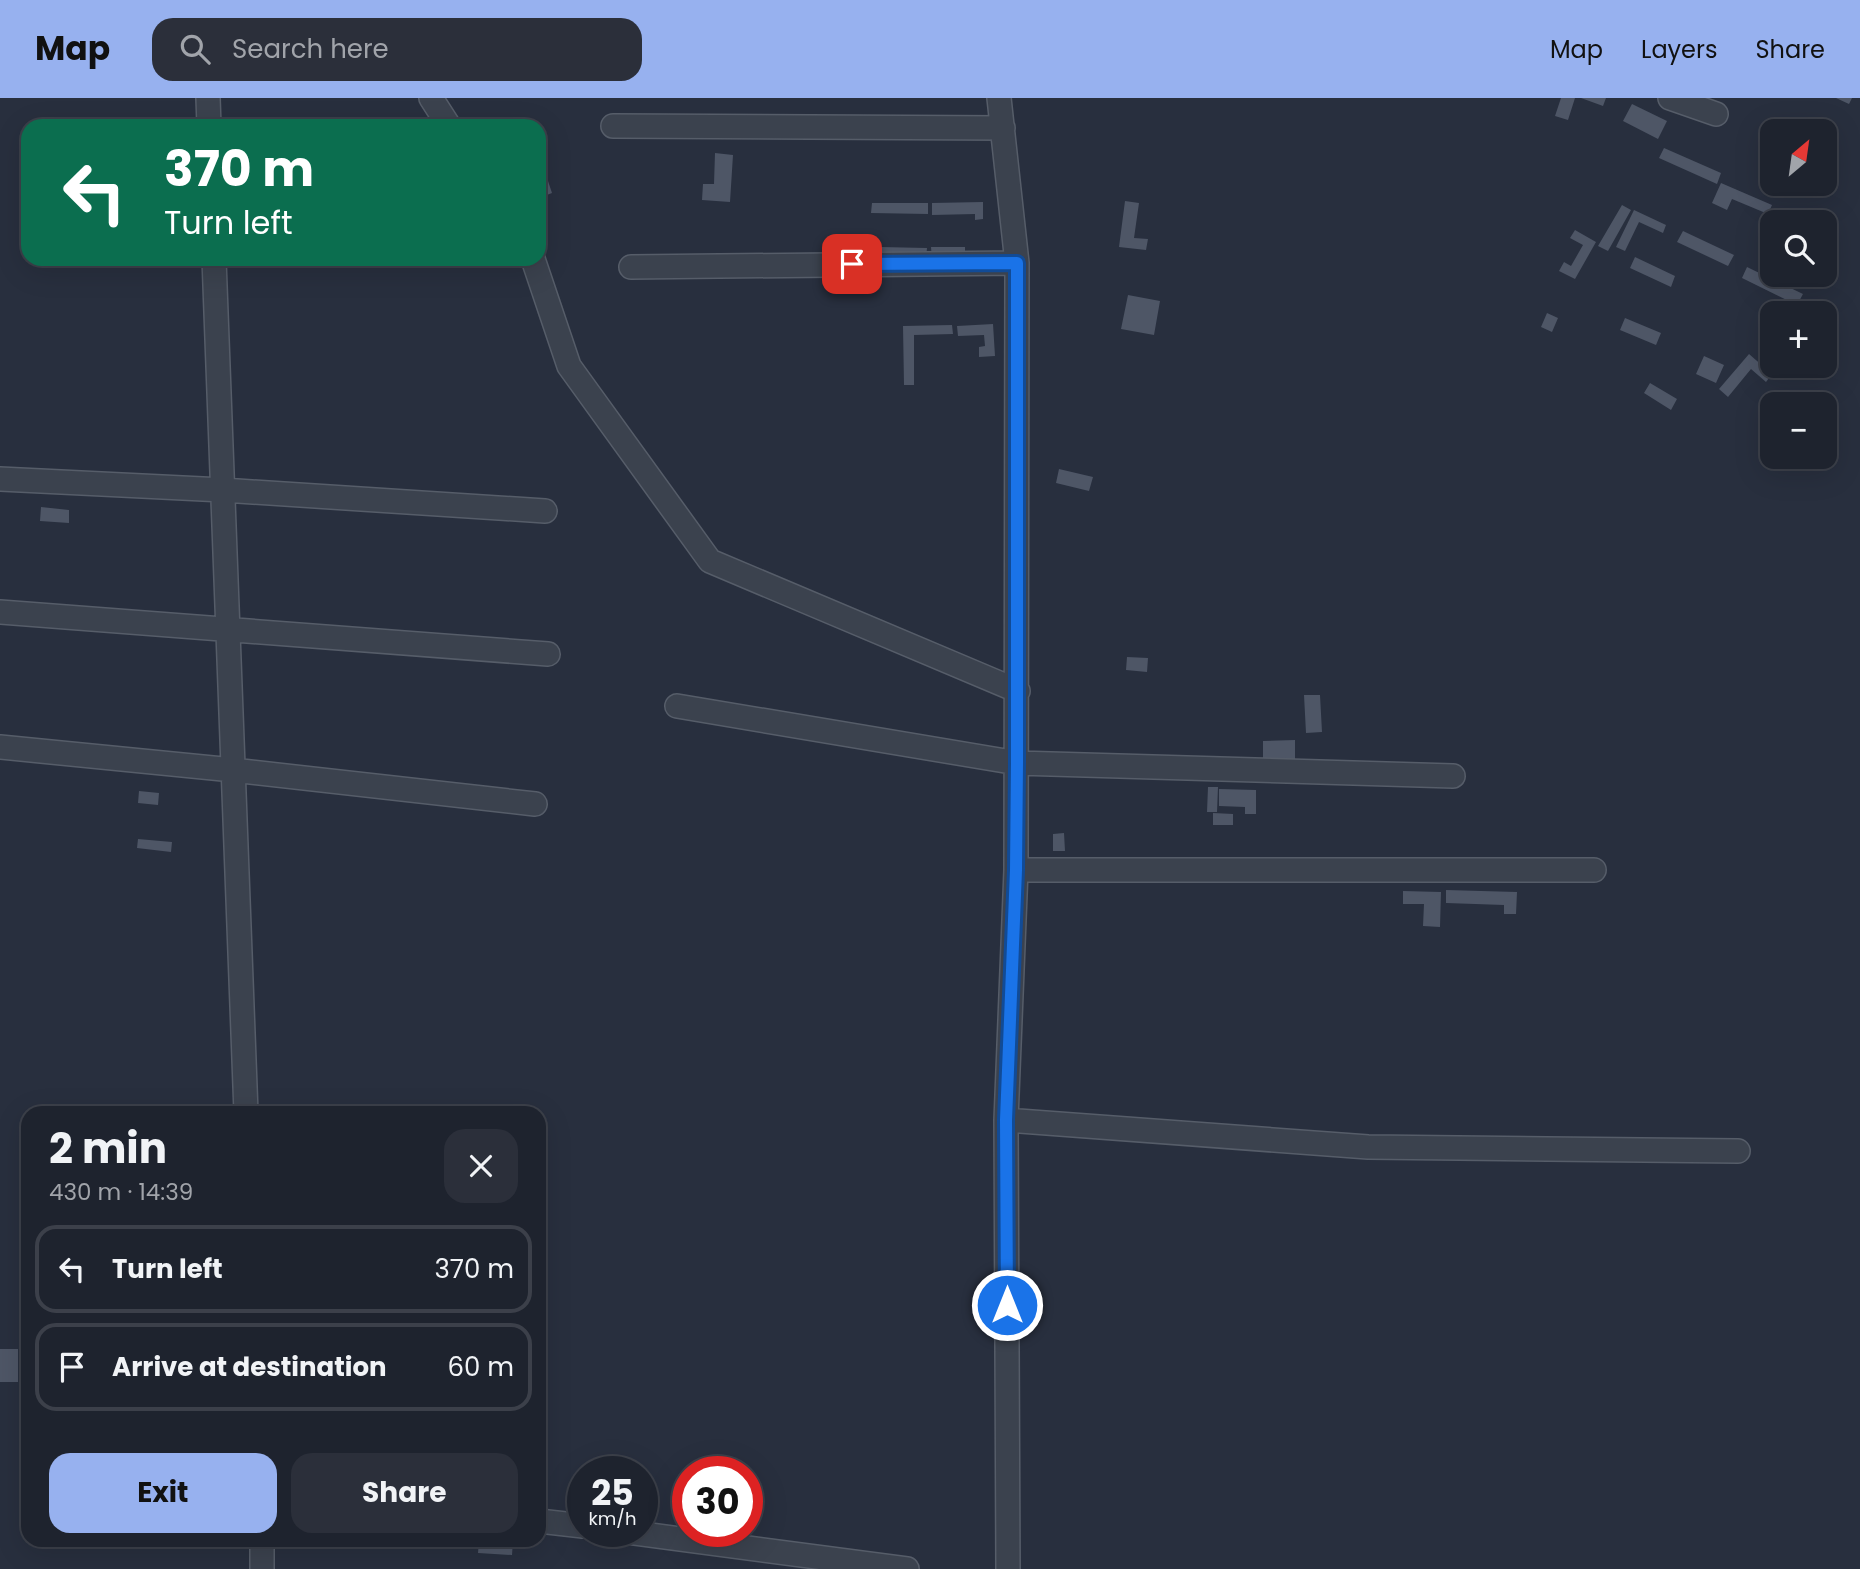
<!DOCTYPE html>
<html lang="en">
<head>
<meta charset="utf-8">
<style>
  body { margin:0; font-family:Poppins,sans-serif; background:#2b2f3a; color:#f1f3f6; height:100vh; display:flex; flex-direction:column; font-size:26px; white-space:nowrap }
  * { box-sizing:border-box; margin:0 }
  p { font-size:23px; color:#a1a4aa }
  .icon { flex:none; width:38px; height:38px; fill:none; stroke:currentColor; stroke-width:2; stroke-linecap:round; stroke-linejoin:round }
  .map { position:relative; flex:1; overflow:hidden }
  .details { position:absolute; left:21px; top:1008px; width:525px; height:441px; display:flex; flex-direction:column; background:#1e232e; border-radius:21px; box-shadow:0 7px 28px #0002,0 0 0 2px #3c404a }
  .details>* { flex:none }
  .top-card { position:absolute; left:21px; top:21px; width:525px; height:147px; border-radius:21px; box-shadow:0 7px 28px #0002,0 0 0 2px #3c404a; background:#0b6e4f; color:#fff; overflow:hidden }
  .needle { width:46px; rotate:29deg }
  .controls { position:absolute; left:1760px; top:21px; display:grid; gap:14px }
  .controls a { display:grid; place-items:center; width:77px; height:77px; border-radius:14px; background:#1e232e; box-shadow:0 7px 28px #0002,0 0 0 2px #3c404a; font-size:35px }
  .speed { position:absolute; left:567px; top:1358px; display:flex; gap:14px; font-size:35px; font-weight:700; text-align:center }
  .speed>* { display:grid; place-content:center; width:91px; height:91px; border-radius:50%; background:#1e232e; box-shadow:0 7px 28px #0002,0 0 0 2px #3c404a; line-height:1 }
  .speed small { font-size:18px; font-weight:400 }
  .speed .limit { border:10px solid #d22; background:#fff; color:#111 }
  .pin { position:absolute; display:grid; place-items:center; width:60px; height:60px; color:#fff; margin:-30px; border-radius:14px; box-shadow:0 4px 10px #0006 }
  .me { position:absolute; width:77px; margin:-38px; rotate:0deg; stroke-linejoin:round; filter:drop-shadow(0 0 5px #0008) }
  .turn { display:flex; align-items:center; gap:24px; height:147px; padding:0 28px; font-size:32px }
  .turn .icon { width:91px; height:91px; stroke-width:2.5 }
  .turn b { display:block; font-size:49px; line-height:60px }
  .round { display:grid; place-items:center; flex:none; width:74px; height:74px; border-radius:21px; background:#2b2f3a }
  .head { display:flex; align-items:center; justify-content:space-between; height:119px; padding:0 28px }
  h1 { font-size:42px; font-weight:700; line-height:52px }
  .button { display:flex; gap:14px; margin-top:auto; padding:14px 28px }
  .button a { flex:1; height:80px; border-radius:21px; background:#97b1ef; color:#111; font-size:28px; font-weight:700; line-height:80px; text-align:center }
  .button a+a { background:#2b2f3a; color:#f1f3f6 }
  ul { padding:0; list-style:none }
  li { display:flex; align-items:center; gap:21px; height:88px; margin:0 14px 10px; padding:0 14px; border:4px solid #3c404a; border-radius:21px }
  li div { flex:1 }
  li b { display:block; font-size:26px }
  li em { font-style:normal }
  header { display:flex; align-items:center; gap:42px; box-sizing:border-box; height:98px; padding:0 35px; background:#97b1ef; color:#111 }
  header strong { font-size:33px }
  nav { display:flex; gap:38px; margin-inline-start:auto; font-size:24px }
  .search { width:490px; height:63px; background:#2b2f3a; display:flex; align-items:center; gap:18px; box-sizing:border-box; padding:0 24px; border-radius:21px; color:#a1a4aa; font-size:26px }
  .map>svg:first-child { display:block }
  .building { fill:#4e5666 }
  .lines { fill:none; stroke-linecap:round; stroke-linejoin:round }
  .minor-casing { stroke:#565d69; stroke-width:26 }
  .minor { stroke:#3b424e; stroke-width:23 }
  .route-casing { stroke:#114b97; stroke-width:18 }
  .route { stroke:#1a73e8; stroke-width:12 }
</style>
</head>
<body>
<header>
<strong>Map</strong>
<div class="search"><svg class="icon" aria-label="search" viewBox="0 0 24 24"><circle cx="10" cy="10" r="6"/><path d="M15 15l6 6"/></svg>Search here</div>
<nav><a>Map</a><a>Layers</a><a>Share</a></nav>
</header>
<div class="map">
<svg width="1860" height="1471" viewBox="0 0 1860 1471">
  <rect width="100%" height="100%" fill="#282f3e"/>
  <!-- building -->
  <path class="building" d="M1561,0H1575L1568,22L1555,18Z
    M1581,0H1606L1603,8Z
    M1836,0H1852L1849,6Z
    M1632,6L1667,23L1658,41L1623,23Z
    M1664,50L1721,75L1717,86L1659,60Z
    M715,55L733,57L730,104L702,102L703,86H714Z
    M548,83L552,95L539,100V87Z
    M1721,85L1772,107L1768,116L1732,101L1727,112L1712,105Z
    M1125,103L1139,105L1134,140L1148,141L1146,152L1119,149Z
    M983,104V121L975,122V116L932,117V105Z
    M872,105H928V116L871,115Z
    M1622,107L1631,112L1608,153L1598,148Z
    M1634,112L1666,127L1663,135L1639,124L1625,153L1616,149Z
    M1801,116L1817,124H1796Z
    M1575,132L1596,144L1575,181L1559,173L1564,164L1571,168L1583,147L1570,140Z
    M1683,133L1734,157L1728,168L1677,144Z
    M880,149L927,150L926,161L881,160Z
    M931,149H965V161L932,162Z
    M1635,159L1675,178L1671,189L1630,170Z
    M1747,169L1803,196L1797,207L1742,180Z
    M1128,197L1160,203L1154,237L1121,231Z
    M1547,215L1558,220L1552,234L1541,229Z
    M1625,220L1661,235L1656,247L1620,232Z
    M993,226L995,258L979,259V249L985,248L984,237L958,238L957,228Z
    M952,227L953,236L914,237V287H904L903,228Z
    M1749,256L1772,276L1766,284L1751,271L1728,299L1719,291Z
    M1704,258L1724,267L1716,285L1696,276Z
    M1650,285L1677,301L1671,312L1644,295Z
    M1059,371L1093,379L1089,393L1056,385Z
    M41,409L69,412V425L40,423Z
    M1127,559L1148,560L1147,574L1126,572Z
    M1304,597H1320L1322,634L1306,635Z
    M1295,642V662H1263V643Z
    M1208,689H1218L1217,714H1207Z
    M1219,691L1256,692V716H1245V709L1219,708Z
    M139,693L159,695L158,707L138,705Z
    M1213,715L1233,716V727H1213Z
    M1064,735L1065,753H1053V736Z
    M138,741L172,744L171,754L137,750Z
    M1446,792L1517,794L1516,816H1504V807L1446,805Z
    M1403,793L1441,794L1440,829L1423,828L1424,806H1403Z
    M0,1251H18V1284H0Z
    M479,1442L513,1443L512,1457L478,1455Z"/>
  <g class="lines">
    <defs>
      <path id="minor" d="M208,0L209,28
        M431,0L449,28
        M999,0L1017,165L1016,772L1006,1022L1008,1471
        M1670,0L1716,16
        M613,28L1003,30
        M214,161L246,1015
        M533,161L569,268L710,463L1018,593
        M631,169L1017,165
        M0,381L223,392L545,413
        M0,514L548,556
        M677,608L1017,665L1453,678
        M0,649L233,672L535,706
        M1016,772H1594
        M1006,1022L1368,1049L1738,1053
        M539,1423L583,1428
        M620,1433L907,1471
        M262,1442V1471"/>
    </defs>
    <!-- minor casing -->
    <use href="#minor" class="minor-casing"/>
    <!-- minor -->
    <use href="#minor" class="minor"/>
  </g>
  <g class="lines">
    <defs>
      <path id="route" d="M852,166L1017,165V665L1016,772L1006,1022L1007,1207"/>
    </defs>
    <!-- route casing -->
    <use href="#route" class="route-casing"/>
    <!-- route -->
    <use href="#route" class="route"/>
  </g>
</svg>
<div class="controls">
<a><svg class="needle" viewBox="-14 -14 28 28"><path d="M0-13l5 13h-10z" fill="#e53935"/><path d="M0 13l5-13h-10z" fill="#a1a4aa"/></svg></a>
<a><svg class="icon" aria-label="search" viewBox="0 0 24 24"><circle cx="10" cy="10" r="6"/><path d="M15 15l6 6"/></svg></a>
<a>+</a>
<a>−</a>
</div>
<div class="speed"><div>25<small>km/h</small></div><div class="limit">30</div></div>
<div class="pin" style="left:852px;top:166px;background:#d93025"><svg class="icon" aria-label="arrive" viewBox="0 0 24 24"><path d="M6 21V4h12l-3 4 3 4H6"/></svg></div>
<svg class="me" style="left:1007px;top:1207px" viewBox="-20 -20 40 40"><circle r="17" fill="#1a73e8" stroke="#fff" stroke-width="3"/><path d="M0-11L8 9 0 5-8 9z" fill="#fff"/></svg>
<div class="top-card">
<div class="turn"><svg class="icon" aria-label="left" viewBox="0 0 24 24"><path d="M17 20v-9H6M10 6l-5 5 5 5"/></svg><div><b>370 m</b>Turn left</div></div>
</div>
<section class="details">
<div class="head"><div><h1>2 min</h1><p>430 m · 14:39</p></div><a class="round"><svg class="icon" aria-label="close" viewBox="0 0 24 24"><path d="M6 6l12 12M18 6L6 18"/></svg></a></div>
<ul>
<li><svg class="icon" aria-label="left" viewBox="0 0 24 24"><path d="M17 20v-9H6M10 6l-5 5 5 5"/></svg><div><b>Turn left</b></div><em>370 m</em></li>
<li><svg class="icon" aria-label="arrive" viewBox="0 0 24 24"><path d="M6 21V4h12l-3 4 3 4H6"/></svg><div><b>Arrive at destination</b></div><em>60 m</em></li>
</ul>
<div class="button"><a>Exit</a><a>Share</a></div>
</section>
</div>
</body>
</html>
